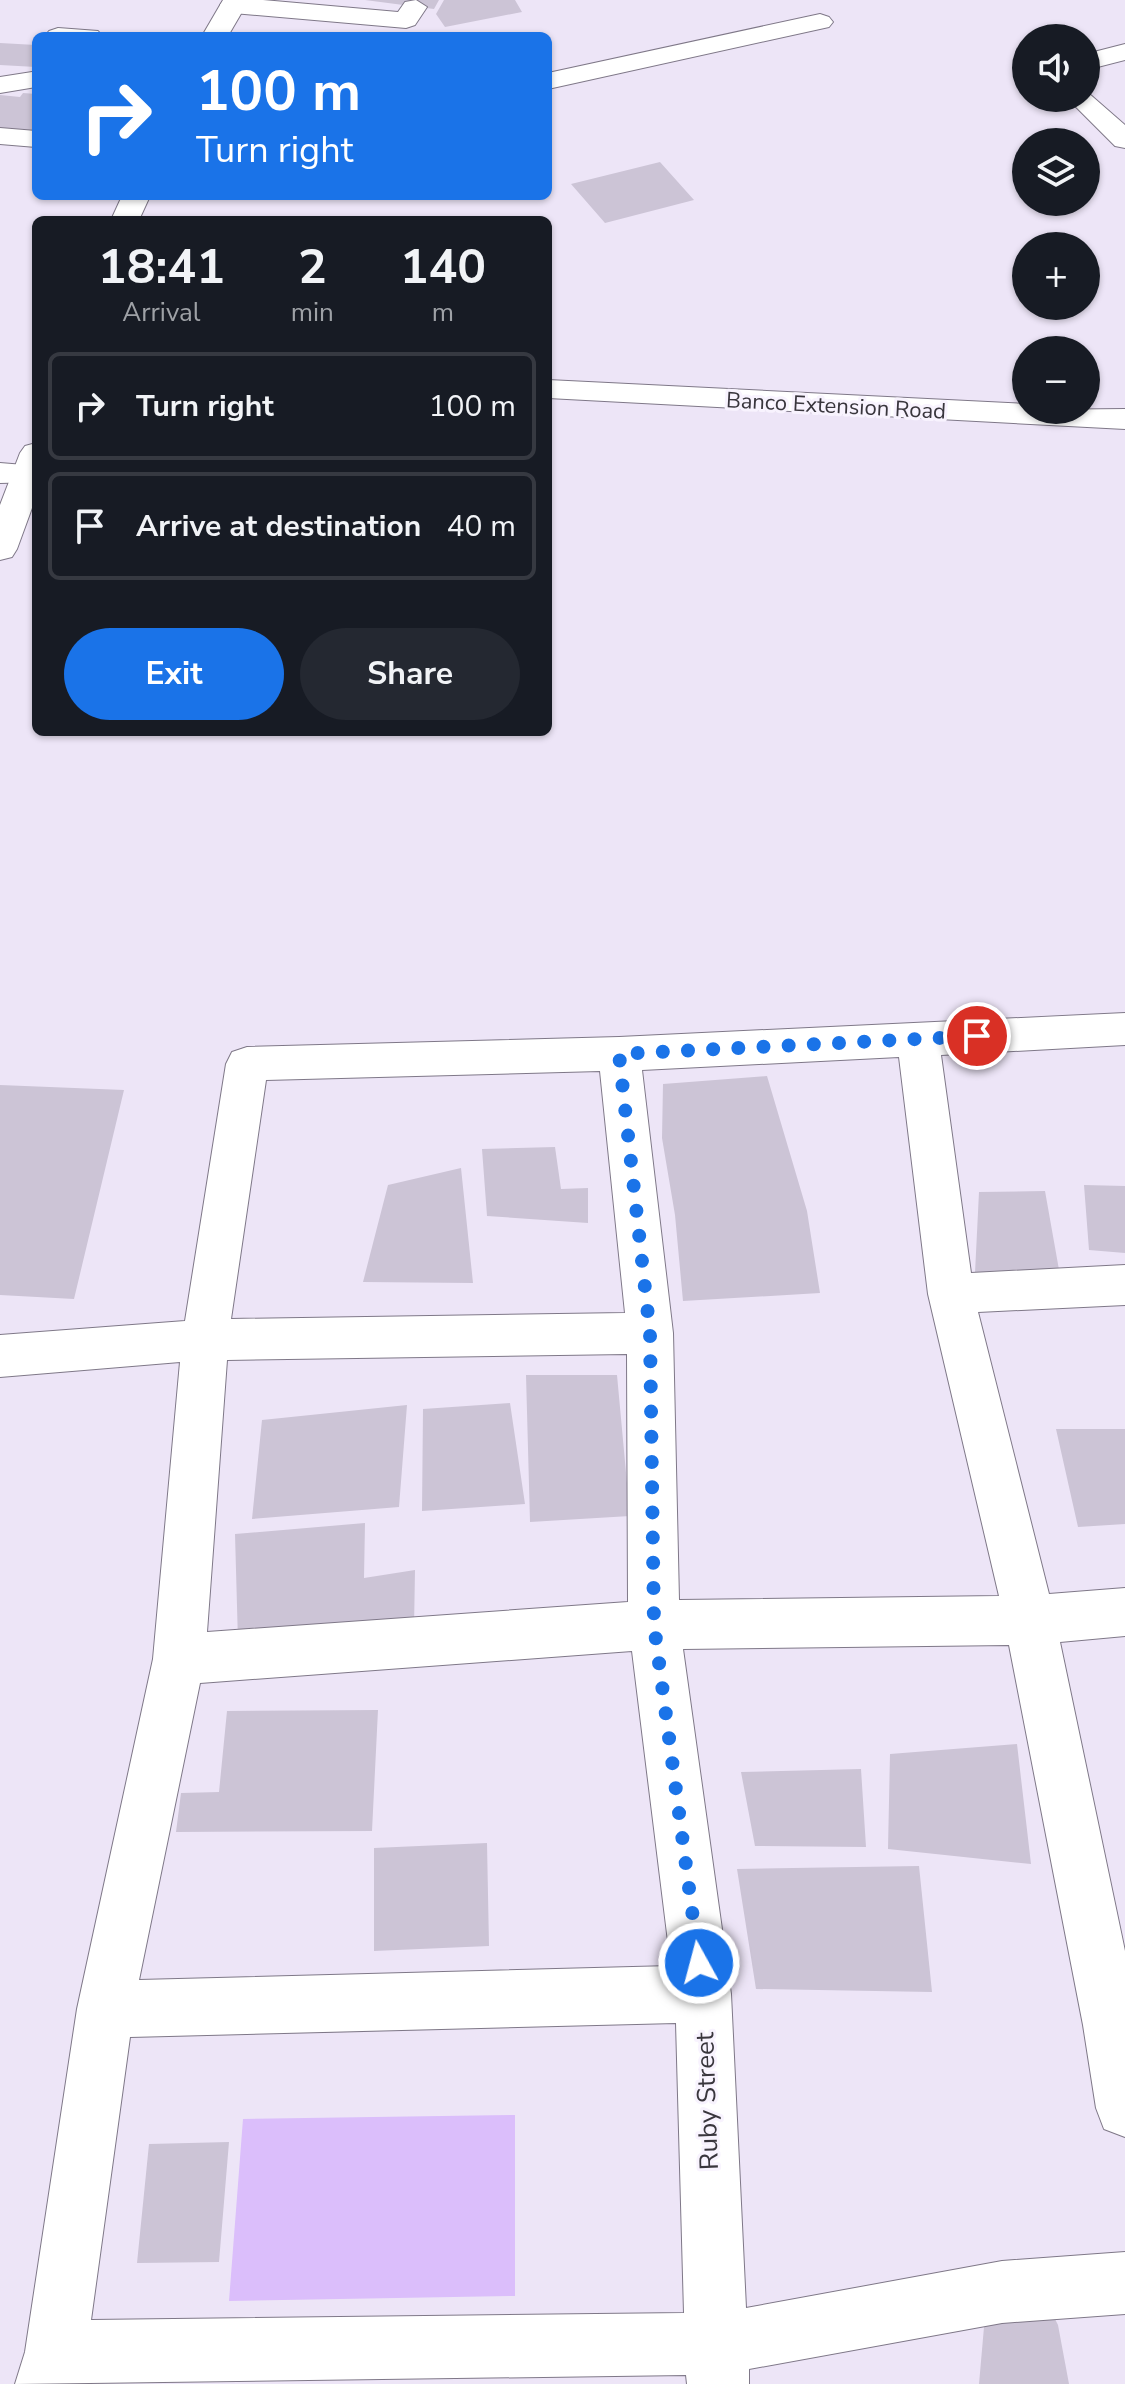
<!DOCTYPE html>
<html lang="en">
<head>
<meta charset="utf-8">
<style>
  body { margin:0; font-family:"Nunito Sans",sans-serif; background:#242831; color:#f1f3f6; height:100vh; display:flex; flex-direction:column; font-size:30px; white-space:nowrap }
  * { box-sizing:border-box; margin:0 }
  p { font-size:26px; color:#9ea1a6 }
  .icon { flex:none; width:44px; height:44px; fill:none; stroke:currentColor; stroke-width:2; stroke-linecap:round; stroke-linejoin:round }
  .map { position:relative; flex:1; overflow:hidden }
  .details { position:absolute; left:32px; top:216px; width:520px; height:520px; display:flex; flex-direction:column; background:#171b24; border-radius:12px; box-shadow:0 2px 6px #0004 }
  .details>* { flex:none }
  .top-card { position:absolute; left:32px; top:32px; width:520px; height:168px; border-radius:12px; box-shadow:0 2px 6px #0004; background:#1a73e8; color:#fff; overflow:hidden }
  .controls { position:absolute; left:1012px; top:24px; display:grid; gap:16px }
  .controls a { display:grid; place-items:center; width:88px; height:88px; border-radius:50%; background:#171b24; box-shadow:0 2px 6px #0004; font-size:40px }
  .pin { position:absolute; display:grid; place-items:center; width:68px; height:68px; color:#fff; margin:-34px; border:4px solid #fff; border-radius:50%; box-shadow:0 2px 8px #0007 }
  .me { position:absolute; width:88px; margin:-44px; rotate:353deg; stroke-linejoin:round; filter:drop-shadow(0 0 6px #0008) }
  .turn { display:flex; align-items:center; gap:28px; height:168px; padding:0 32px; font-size:36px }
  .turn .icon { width:104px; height:104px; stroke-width:2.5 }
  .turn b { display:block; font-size:56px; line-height:68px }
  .eta { display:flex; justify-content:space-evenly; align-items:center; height:136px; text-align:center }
  .eta b { font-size:48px; font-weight:700; line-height:56px }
  .action { display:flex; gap:16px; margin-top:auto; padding:16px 32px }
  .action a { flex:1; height:92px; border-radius:48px; background:#1a73e8; color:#fff; font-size:32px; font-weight:700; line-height:92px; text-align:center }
  .action a+a { background:#242831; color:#f1f3f6 }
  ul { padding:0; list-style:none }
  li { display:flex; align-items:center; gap:24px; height:108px; margin:0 16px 12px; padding:0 16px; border:4px solid #363941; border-radius:12px }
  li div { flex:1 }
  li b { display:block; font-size:30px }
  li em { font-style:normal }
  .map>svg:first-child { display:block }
  .green { fill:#dbbefb }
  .building { fill:#ccc4d6 }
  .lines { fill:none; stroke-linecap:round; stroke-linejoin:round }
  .minor-casing { stroke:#7f7888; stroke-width:2 }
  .highway-casing { stroke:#7f7888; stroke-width:2 }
  .minor { fill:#fff; fill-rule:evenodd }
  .highway { fill:#fff; fill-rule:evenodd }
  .route { stroke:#1a73e8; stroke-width:14; stroke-dasharray:0 25.2 }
  .labels { text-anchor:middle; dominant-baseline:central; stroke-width:6; stroke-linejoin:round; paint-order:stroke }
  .far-street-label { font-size:22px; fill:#39363d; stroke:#f8f3fe }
  .street-label { font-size:26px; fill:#39363d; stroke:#f8f3fe }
</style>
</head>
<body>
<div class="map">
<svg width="1125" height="2384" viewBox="0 0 1125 2384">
  <rect width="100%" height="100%" fill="#ede5f7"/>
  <!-- green -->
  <path class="green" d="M515,2115V2296L229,2301L243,2119Z"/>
  <!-- building -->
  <path class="building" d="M365,0H439L434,9Z
    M444,0H515L522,12L445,27L436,14Z
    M0,43L36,45V67L0,65Z
    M23,93L36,94V136L0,133V95L20,97Z
    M660,162L694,200L605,223L571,184Z
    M767,1076L807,1211L820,1293L683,1301L675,1215L662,1138L663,1084Z
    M0,1085L124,1090L74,1299L0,1295Z
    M555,1147L561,1189L588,1188V1223L487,1216L482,1149Z
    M461,1168L473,1283L363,1282L388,1185Z
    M1084,1185L1125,1186V1253L1089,1250Z
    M1045,1191L1061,1281L975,1273L979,1192Z
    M526,1375H617L630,1516L530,1522Z
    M510,1403L525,1504L422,1511L423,1409Z
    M407,1405L399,1507L252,1519L262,1420Z
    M1056,1429H1125V1524L1078,1527Z
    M365,1523L364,1578L415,1570L414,1628L238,1642L235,1534Z
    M378,1710L372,1831L176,1832L181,1793L219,1792L227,1711Z
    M1017,1744L1031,1864L888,1849L890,1754Z
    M861,1769L866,1847L755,1846L741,1772Z
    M487,1843L489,1946L374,1951V1848Z
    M919,1866L932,1992L756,1989L737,1869Z
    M229,2142L219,2262L137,2263L149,2144Z
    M1044,2297L1058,2325L1069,2384H979L984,2327Z"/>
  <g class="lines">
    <defs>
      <path id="minor" d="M224,0H263L398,12L405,2L416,0L427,7L415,25L406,28L233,13L224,10L220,5Z
        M820,14L829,17L833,22L829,27L548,89V73Z
        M58,28L98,31L102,36H45L49,31Z
        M1125,44V60L1086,70V54Z
        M32,72L36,73V87L0,93V77Z
        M1086,91L1125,125V148L1115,146L1067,98H1086Z
        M0,128L36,131V147L0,144Z
        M548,380L1026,404V410L1125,409V429L548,398Z
        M0,463L36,466V482L0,483Z
        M1125,1013V1045L941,1055L971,1273L1125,1265V1305L978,1312L1049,1594L1125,1588V1636L1060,1642L1125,1951V2137L1104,2129L1096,2108L1083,2025L1009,1645L683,1649L731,1994L746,2308L1002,2261L1125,2252V2314L1002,2323L749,2369V2384H687L686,2375L15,2384L25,2352L77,2009L153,1659L180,1362L0,1377V1335L185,1321L226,1064L232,1052L247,1047L619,1037ZM899,1057L928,1294L999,1596L679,1600L673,1333L642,1070ZM600,1071L625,1313L231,1319L266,1080ZM627,1354L628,1602L207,1632L227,1360ZM632,1651L671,1966L139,1980L200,1683ZM676,2023L684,2313L91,2320L130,2037Z"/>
      <path id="highway" d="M223,0H249L228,36H202Z
        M122,196H150L139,220H111Z
        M36,443V497L17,549L12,557L0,560V505L20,453L25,446Z"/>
    </defs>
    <!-- minor casing -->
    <use href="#minor" class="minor-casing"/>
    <!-- highway casing -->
    <use href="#highway" class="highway-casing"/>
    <!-- minor -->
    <use href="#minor" class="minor"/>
    <!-- highway -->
    <use href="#highway" class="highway"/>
  </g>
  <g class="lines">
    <!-- route -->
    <path class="route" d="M699,1963L654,1625L650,1333L619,1054L977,1036"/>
  </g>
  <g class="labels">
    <!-- far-street labels -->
    <g class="far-street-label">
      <text transform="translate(836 406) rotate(3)">Banco Extension Road</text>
    </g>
    <!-- street labels -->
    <g class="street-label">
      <text transform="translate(707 2101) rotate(-92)">Ruby Street</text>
    </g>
  </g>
</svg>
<div class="controls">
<a><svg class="icon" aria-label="sound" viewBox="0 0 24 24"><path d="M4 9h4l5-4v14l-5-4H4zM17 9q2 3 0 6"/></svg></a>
<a><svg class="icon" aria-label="layers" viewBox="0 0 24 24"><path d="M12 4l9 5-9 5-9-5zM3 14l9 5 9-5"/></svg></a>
<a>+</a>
<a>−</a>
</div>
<div class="pin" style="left:977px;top:1036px;background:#d93025"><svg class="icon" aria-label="arrive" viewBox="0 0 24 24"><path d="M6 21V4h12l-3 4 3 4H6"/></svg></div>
<svg class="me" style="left:699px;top:1963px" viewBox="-20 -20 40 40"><circle r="17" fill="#1a73e8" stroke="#fff" stroke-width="3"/><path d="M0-11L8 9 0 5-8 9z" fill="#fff"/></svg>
<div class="top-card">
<div class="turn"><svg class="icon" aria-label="right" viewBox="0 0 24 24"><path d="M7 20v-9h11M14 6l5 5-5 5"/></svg><div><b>100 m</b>Turn right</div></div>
</div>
<section class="details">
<div class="eta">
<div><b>18:41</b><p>Arrival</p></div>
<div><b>2</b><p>min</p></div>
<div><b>140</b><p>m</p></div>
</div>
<ul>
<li><svg class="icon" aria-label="right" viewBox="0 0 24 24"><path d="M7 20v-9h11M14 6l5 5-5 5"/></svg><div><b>Turn right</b></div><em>100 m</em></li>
<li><svg class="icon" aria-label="arrive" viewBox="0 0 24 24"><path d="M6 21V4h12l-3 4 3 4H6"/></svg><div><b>Arrive at destination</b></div><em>40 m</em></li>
</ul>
<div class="action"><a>Exit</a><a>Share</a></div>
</section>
</div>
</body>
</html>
